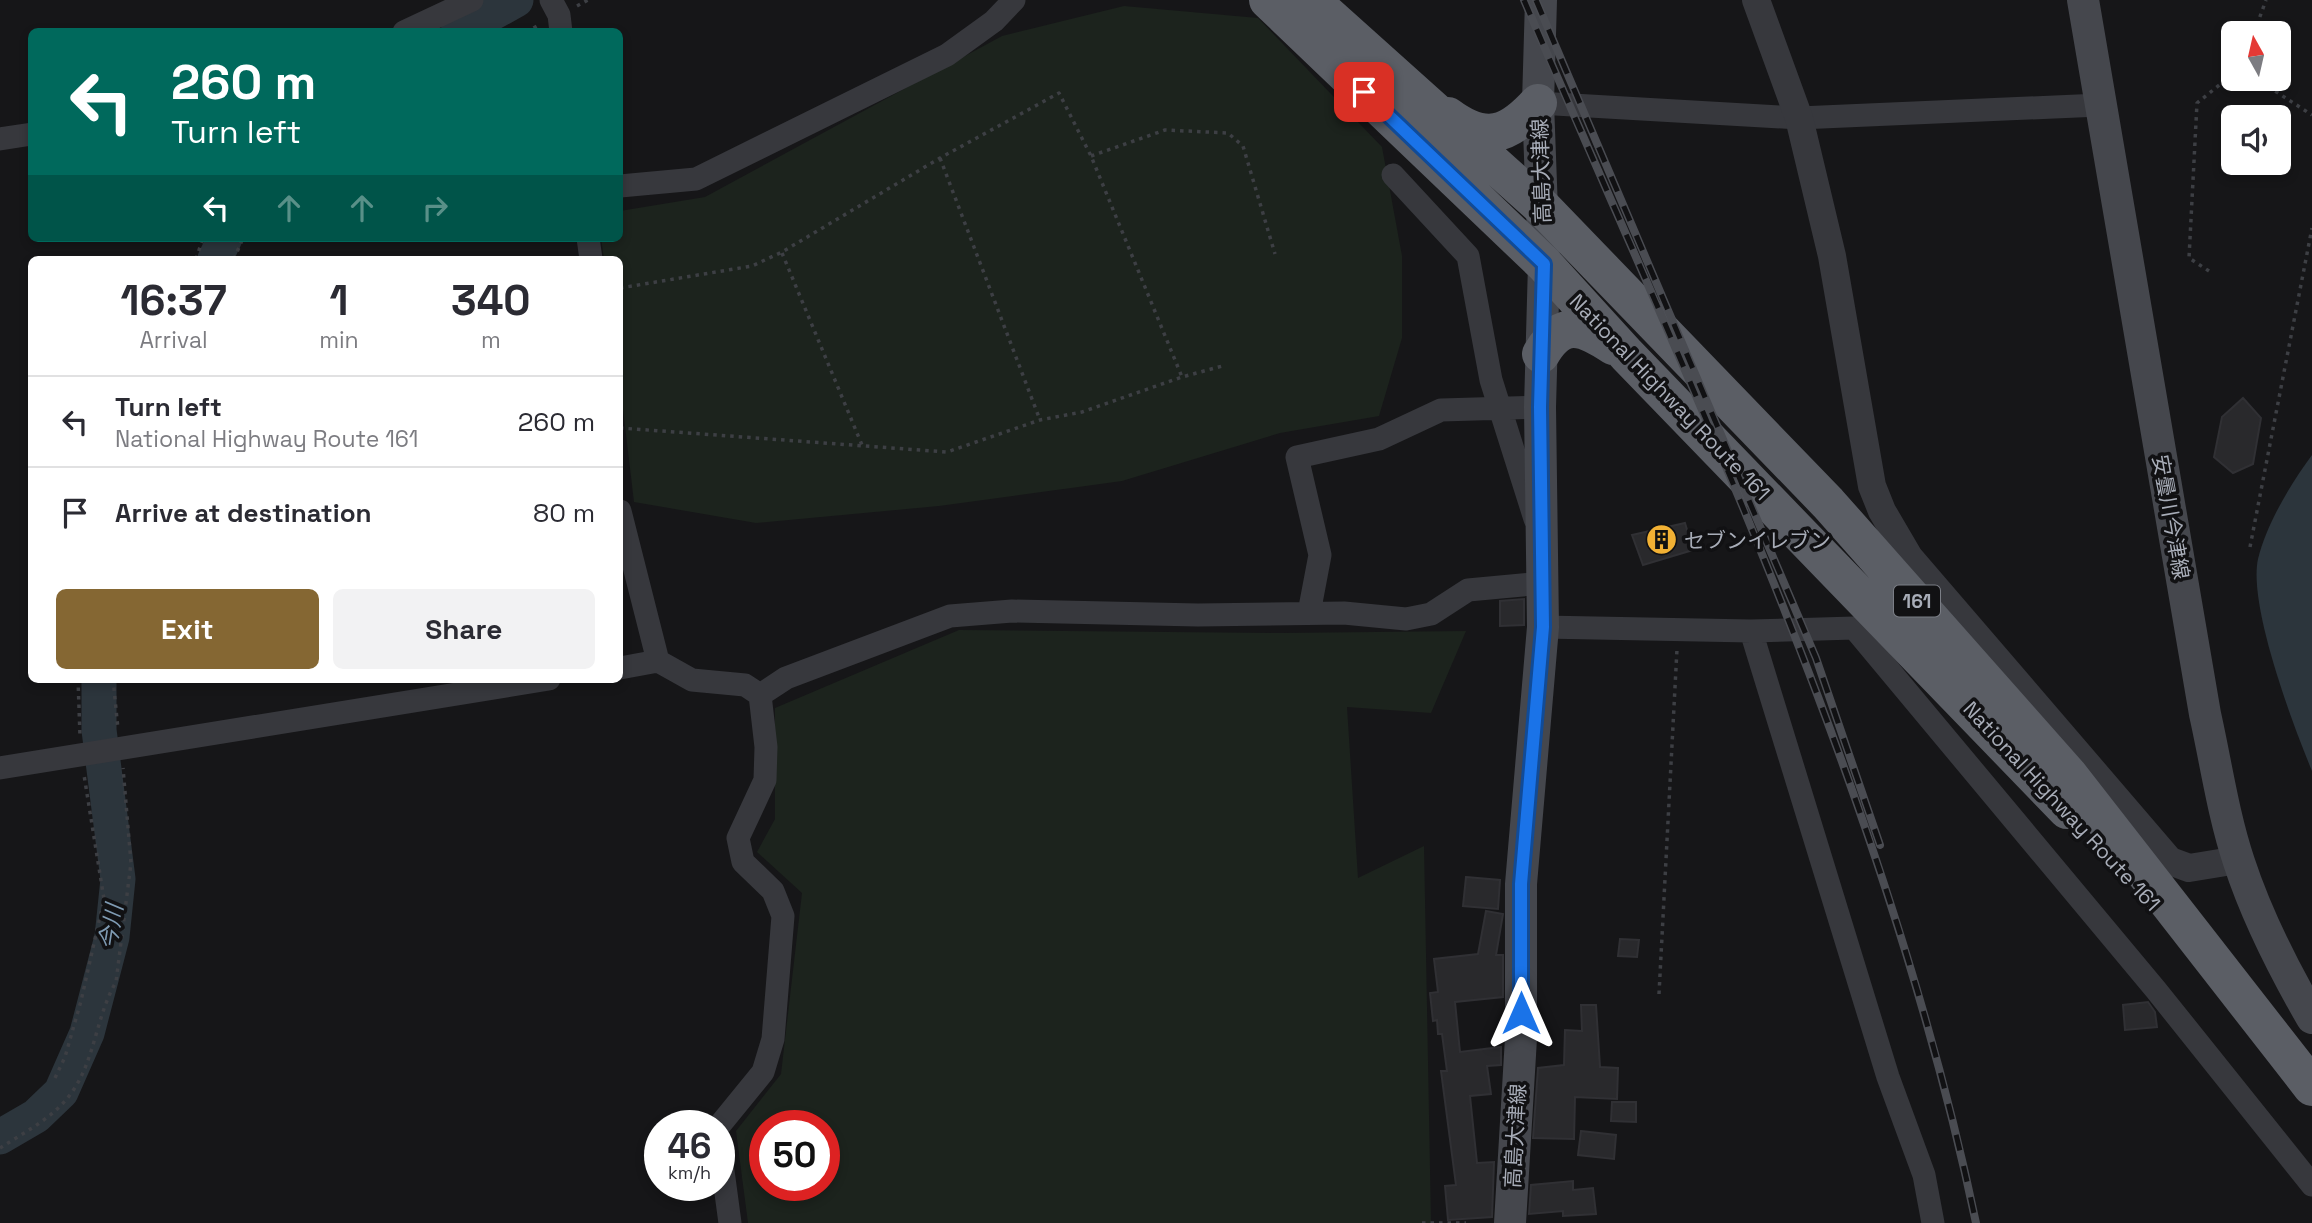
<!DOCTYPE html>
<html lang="en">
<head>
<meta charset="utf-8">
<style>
  body { margin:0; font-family:"Space Grotesk","Noto Sans JP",sans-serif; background:#f2f2f3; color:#2b2b33; height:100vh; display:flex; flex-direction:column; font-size:26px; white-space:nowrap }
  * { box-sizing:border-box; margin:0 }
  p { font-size:23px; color:#7c7c81 }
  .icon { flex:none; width:38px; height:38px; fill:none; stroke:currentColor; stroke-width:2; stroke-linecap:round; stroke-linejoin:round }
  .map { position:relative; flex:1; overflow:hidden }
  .panel { position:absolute; left:28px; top:256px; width:595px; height:427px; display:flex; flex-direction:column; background:#fff; border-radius:10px; box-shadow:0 4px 10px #0003 }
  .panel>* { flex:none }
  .guide { position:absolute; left:28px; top:28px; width:595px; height:214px; border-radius:10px; box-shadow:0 4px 10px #0003; background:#00695c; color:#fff; overflow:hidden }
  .needle { width:46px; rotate:352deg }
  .buttons { position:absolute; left:2221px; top:21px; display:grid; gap:14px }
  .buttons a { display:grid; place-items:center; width:70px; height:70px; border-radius:10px; background:#fff; box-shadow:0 4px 10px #0003; font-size:35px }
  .speed { position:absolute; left:644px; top:1110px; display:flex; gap:14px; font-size:35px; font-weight:700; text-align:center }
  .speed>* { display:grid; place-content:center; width:91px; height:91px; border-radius:50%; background:#fff; box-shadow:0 4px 10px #0003; line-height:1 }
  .speed small { font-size:18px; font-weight:400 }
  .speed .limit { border:10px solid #d22; background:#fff; color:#111 }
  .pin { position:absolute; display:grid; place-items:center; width:60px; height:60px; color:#fff; margin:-30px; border-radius:14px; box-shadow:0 4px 10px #0006 }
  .me { position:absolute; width:77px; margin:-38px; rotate:0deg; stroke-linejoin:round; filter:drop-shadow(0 0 5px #0008) }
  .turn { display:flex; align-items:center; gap:24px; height:147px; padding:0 28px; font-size:32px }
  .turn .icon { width:91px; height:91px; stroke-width:2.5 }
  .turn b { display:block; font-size:49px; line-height:60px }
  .lanes { display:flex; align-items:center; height:66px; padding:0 28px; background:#0003; justify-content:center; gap:35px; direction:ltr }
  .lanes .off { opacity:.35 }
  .eta { display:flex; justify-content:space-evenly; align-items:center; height:119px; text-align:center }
  .eta b { font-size:42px; font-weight:700; line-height:49px }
  .action { display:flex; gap:14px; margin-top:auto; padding:14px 28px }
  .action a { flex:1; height:80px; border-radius:10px; background:#856733; color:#fff; font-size:28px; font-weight:700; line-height:80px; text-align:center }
  .action a+a { background:#f2f2f3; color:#2b2b33 }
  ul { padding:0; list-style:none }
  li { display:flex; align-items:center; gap:21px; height:91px; padding:0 28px; border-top:2px solid #e1e1e2 }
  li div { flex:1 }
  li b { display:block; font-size:26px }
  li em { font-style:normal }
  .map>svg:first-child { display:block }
  .green { fill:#1c231d; fill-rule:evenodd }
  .water { fill:#2c353c }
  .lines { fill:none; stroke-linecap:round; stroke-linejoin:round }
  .river { stroke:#2c353c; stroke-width:35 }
  .building { fill:#29292c; stroke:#303034; stroke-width:2 }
  .path { stroke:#3d3f44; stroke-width:3.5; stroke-dasharray:3.5 5; stroke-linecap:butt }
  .minor { stroke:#37383d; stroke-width:23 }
  .tertiary { stroke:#37383d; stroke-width:28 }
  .secondary { stroke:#45474d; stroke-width:32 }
  .trunk { stroke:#5b5e65; stroke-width:38 }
  .rail-casing { stroke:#4a4c52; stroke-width:8 }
  .rail { stroke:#111113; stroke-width:5; stroke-dasharray:16; stroke-linecap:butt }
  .route-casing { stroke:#114b97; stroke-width:18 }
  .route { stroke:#1a73e8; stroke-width:12 }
  .labels { text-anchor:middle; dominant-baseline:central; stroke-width:7; stroke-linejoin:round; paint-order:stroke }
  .shield { fill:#111113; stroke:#7b7e86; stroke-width:2 }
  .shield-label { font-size:19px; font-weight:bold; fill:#a8adb8 }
  .street-label { font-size:21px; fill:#a8adb8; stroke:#111113 }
  .poi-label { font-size:21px; fill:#a8adb8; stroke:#111113; text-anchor:start }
  .water-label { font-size:23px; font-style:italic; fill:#7f9bb3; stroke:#111113 }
</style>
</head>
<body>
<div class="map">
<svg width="2312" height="1223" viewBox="0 0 2312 1223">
  <rect width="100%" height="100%" fill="#161618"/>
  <!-- green -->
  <path class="green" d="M1124,6L1258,18L1382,147L1402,256V338L1379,416L1280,433L1122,481L939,506L756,523L634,502L620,384V259H604L601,238H620V211L705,197L1002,36Z
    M959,630L1283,633L1466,631L1431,713L1347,707L1358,878L1424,846L1431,1223H748L736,1131L781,1074L802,893L757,852L775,819V708ZM765,1125H824V1185H765Z"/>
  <!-- water -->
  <path class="water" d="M2312,455V771C2293,725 2248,606 2258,559C2266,525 2291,483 2312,455Z"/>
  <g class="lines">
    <!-- river -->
    <path class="river" d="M458,32L516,0
      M215,259L225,238
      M0,1137L36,1116L61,1092L87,1033L112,937L118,879L99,730V679"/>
  </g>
  <!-- building -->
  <path class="building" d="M2243,398L2261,418L2253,464L2233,473L2214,457L2222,417Z
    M1685,523L1693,550L1643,565L1632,535Z
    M1524,599V625L1500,626V601Z
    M1466,877L1500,880L1498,909L1463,906Z
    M1486,911L1503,914L1496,955H1503V997L1455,1002L1460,1052L1501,1047V1065L1487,1066L1491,1094L1470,1096L1477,1163L1494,1162L1492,1217L1448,1220L1445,1186L1456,1185L1441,1071H1447L1442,1034H1438L1437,1020L1433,1021L1430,993L1438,992L1434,959L1478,954Z
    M1620,939L1639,940L1637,957L1618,956Z
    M2148,1002L2155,1012L2157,1027L2125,1030L2123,1005Z
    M1581,1005H1596L1600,1067L1618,1068L1617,1099L1575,1097L1574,1139L1533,1138L1538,1068L1564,1065L1565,1030L1582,1031Z
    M1612,1102H1636V1122L1611,1121Z
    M1581,1131L1616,1135L1614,1159L1578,1155Z
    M1573,1181V1190L1593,1188L1596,1214L1563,1216V1211L1529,1214L1531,1185Z"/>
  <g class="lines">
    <!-- path -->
    <path class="path" d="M577,6L588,0
      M526,32L539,25
      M2254,33L2266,0
      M2261,82L2312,115
      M1091,156L1165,130L1228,133L1243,146L1275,254
      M940,158L1040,420
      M782,253L862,445
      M196,259L203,238
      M234,259L243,238
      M2209,271L2189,258L2197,103L2233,74
      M620,288L752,266L782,252L940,158L1059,93L1091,156L1182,377
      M620,428L947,452L1040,420L1082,412L1182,377L1226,365
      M2250,547L2312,228
      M78,679L80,736
      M113,679L118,729
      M1659,994L1677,649
      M55,1078L65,1057L81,1001L104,899L84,775
      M0,1148C25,1132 55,1117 72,1092C95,1060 96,1016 116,982L131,863L123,768
      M1422,1223H1466"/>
    <!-- minor -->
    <path class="minor" d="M551,0L559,15L561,32
      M404,32L472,0
      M1538,103L1799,118L2100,105
      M0,139L32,134
      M1393,175L1468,256L1491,380L1535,519
      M620,186L696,179L947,55L994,21L1014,0
      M588,238L591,259
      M620,511L658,661
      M1309,613L1320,555L1297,457L1379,439L1441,410L1540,407
      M1543,627L1751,631L1854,628L2156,990L2312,1185
      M1751,631L1888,1077L1924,1175L1933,1223
      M620,668L658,661L692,680L745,685L760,695L766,747L765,780L738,838L743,862L773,891L783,916L773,1039L763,1072L719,1126
      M760,695L786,678L950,616L1012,611L1198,615L1344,613L1406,619L1431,614L1468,590L1543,583
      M0,768L549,679
      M719,1141L730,1223"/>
    <!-- tertiary -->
    <path class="tertiary" d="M1756,0L1799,118L1832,256L1872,486L1882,511L1909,557L2170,861L2189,868L2238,860"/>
    <!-- secondary -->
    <path class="secondary" d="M2083,0L2205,714C2216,763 2223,814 2239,862C2257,917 2283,968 2312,1018
      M1510,1223L1521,1038V884L1543,627L1540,407L1544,264L1538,103L1541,0"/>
    <!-- trunk -->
    <path class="trunk" d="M1268,0L1544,264L1627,355L2067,810
      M1311,0L1543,208L1828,503L2068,774L2312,1087
      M1448,116C1486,144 1509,135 1538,103
      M1541,354C1562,318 1583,326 1613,346"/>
    <defs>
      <path id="rail" d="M1524,0C1695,398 1887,796 1976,1223
        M1536,0L1816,658L1880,845"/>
    </defs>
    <!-- rail casing -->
    <use href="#rail" class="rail-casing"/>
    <!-- rail -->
    <use href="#rail" class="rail"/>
  </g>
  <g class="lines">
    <defs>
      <path id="route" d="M1364,92L1544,264L1540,407L1543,627L1521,884V1013"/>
    </defs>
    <!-- route casing -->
    <use href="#route" class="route-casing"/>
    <!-- route -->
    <use href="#route" class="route"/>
  </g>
  <!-- icons -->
  <defs>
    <symbol id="building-disc" viewBox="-11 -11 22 22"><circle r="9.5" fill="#f2b134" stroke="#111113"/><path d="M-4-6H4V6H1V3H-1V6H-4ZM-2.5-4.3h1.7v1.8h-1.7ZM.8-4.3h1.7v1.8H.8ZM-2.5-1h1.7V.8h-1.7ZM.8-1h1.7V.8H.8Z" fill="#111"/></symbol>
  </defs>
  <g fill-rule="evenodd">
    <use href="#building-disc" x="1644" y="522" width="35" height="35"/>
  </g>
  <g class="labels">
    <!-- shield labels -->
    <rect class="shield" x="1894" y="585.5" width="46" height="31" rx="5"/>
    <g class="shield-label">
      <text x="1917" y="601">161</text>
    </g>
    <!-- street labels -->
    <g class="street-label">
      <text transform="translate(1541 171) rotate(-92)">高島大津線</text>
      <text transform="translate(1670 397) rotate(46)">National Highway Route 161</text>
      <text transform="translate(2171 517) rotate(80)">安曇川今津線</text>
      <text transform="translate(2062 806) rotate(47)">National Highway Route 161</text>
      <text transform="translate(1515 1136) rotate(-87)">高島大津線</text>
    </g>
    <!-- poi labels -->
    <g class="poi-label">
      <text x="1684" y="540">セブンイレブン</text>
    </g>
    <!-- water labels -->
    <g class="water-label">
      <text transform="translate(111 927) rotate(-81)">今川</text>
    </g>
  </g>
</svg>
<div class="buttons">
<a><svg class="needle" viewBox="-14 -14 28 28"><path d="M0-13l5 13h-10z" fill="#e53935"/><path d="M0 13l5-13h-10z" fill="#7c7c81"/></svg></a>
<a><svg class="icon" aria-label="sound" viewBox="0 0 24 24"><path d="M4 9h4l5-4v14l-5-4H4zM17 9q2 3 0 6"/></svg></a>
</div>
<div class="speed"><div>46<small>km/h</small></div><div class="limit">50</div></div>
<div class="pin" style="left:1364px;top:92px;background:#d93025"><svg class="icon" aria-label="arrive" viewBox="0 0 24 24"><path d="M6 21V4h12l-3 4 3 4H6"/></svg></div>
<svg class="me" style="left:1521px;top:1013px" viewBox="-20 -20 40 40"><path d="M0-17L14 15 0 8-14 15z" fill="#1a73e8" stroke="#fff" stroke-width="4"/></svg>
<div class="guide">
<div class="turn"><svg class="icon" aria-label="left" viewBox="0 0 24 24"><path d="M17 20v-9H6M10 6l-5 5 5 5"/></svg><div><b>260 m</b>Turn left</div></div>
<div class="lanes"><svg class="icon" aria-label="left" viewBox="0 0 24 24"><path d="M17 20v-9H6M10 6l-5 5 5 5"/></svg><svg class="icon off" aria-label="ahead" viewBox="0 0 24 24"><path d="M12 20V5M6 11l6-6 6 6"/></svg><svg class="icon off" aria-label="ahead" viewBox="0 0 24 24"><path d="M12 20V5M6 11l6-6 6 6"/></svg><svg class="icon off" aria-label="right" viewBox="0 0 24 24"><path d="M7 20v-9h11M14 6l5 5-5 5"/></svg></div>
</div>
<section class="panel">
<div class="eta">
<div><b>16:37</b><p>Arrival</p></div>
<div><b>1</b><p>min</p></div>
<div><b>340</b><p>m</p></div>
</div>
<ul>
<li><svg class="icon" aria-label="left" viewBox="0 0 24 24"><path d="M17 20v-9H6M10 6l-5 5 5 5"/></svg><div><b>Turn left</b><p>National Highway Route 161</p></div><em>260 m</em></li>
<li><svg class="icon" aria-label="arrive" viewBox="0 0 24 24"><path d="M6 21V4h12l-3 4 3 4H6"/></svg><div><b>Arrive at destination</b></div><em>80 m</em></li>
</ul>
<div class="action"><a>Exit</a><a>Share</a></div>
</section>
</div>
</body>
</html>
